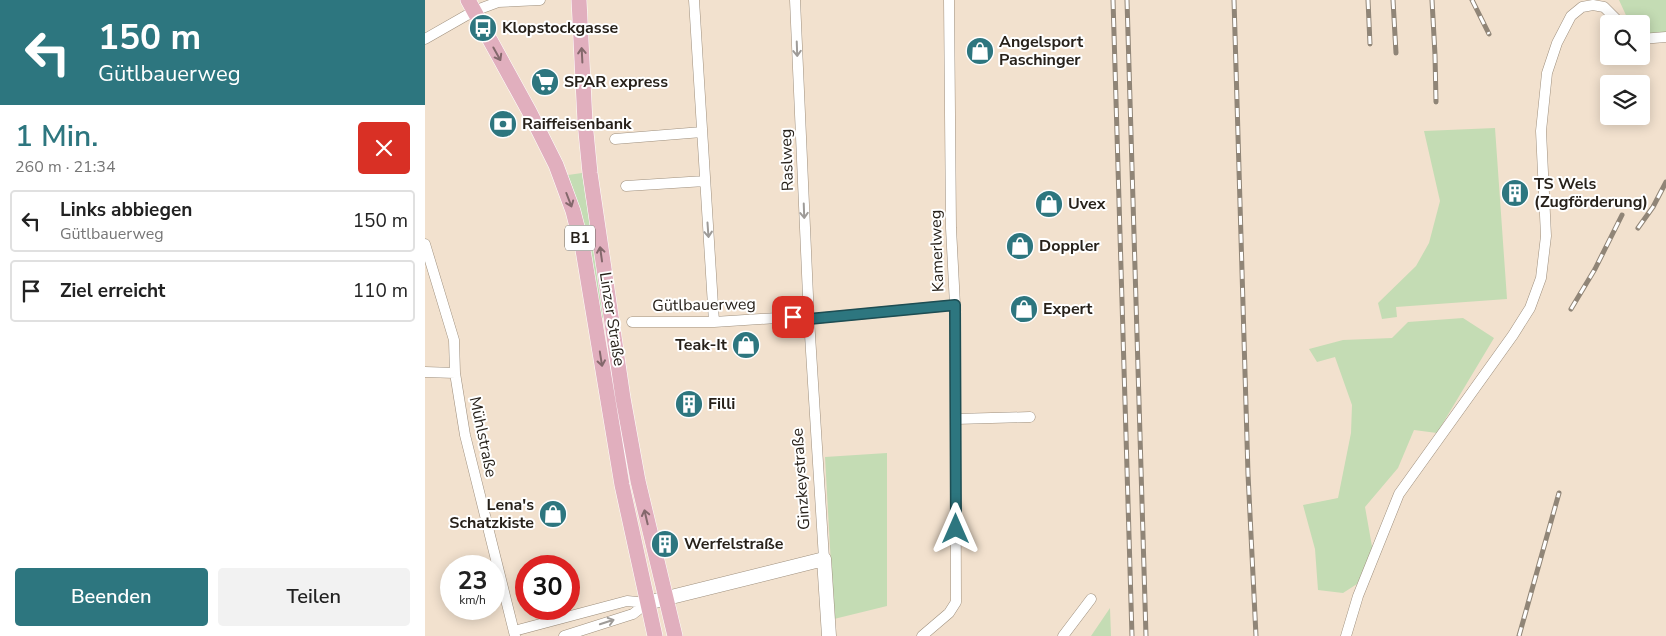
<!DOCTYPE html>
<html lang="de">
<head>
<meta charset="utf-8">
<style>
  body { margin:0; font-family:"Nunito Sans",sans-serif; background:#f2f2f2; color:#222; height:100vh; display:flex; flex-direction:column; font-size:19px; white-space:nowrap }
  * { box-sizing:border-box; margin:0 }
  p { font-size:16px; color:#767676 }
  .icon { flex:none; width:28px; height:28px; fill:none; stroke:currentColor; stroke-width:2; stroke-linecap:round; stroke-linejoin:round }
  .map { position:relative; flex:1; overflow:hidden }
  .sheet { display:flex; flex-direction:column; background:#fff; width:425px }
  .sheet>* { flex:none }
  .hud { background:#2d767f; color:#fff; overflow:hidden }
  .controls { position:absolute; left:1175px; top:15px; display:grid; gap:10px }
  .controls a { display:grid; place-items:center; width:50px; height:50px; border-radius:5px; background:#fff; box-shadow:0 2px 12px #0003; font-size:25px }
  .speed { position:absolute; left:15px; top:555px; display:flex; gap:10px; font-size:25px; font-weight:700; text-align:center }
  .speed>* { display:grid; place-content:center; width:65px; height:65px; border-radius:50%; background:#fff; box-shadow:0 2px 12px #0003; line-height:1 }
  .speed small { font-size:12px; font-weight:400 }
  .speed .limit { border:8px solid #d22; background:#fff; color:#111 }
  .pin { position:absolute; display:grid; place-items:center; width:42px; height:42px; color:#fff; margin:-21px; border-radius:10px; box-shadow:0 2px 8px #0006 }
  .me { position:absolute; width:55px; margin:-28px; rotate:0deg; stroke-linejoin:round; filter:drop-shadow(0 0 4px #0008) }
  .turn { display:flex; align-items:center; gap:18px; height:105px; padding:0 15px; font-size:22px }
  .turn .icon { width:65px; height:65px; stroke-width:2.5 }
  .turn b { display:block; font-size:35px; line-height:42px }
  .round { display:grid; place-items:center; flex:none; width:52px; height:52px; border-radius:5px; background:#f2f2f2 }
  .overview { display:flex; align-items:center; justify-content:space-between; height:85px; padding:0 15px }
  h1 { font-size:30px; font-weight:600; line-height:38px; color:#2d767f }
  .primary-button { display:flex; gap:10px; margin-top:auto; padding:10px 15px }
  .primary-button a { flex:1; height:58px; border-radius:5px; background:#2d767f; color:#fff; font-size:20px; font-weight:600; line-height:58px; text-align:center }
  .primary-button a+a { background:#f2f2f2; color:#222 }
  ul { padding:0; list-style:none }
  li { display:flex; align-items:center; gap:15px; height:62px; margin:0 10px 8px; padding:0 5px; border:2px solid #e0e0e0; border-radius:5px }
  li div { flex:1 }
  li b { display:block; font-size:19px }
  li em { font-style:normal }
  main { display:flex; flex:1; min-height:0 }
  .map>svg:first-child { display:block }
  .green { fill:#c4dcb4 }
  .lines { fill:none; stroke-linecap:round; stroke-linejoin:round }
  .street-casing { stroke:#9e8f7d; stroke-width:11 }
  .secondary-casing { stroke:#9e8f7d; stroke-width:15 }
  .primary-casing { stroke:#fff; stroke-width:16 }
  .street { stroke:#fff; stroke-width:10 }
  .secondary { stroke:#fff; stroke-width:14 }
  .primary { stroke:#e1afbe; stroke-width:15 }
  .rail-casing { stroke:#908577; stroke-width:5 }
  .rail { stroke:#fff; stroke-width:3; stroke-dasharray:9; stroke-linecap:butt }
  .oneway { stroke:#9e9b98 }
  .oneway2 { stroke:#84686c }
  .route-casing { stroke:#1d4d53; stroke-width:12 }
  .route { stroke:#2d767f; stroke-width:9 }
  .labels { text-anchor:middle; dominant-baseline:central; stroke-width:4; stroke-linejoin:round; paint-order:stroke }
  .shield { fill:#fff; stroke:#68645f; stroke-width:1 }
  .shield-label { font-size:15px; font-weight:bold; fill:#27211a }
  .poi-label { font-size:16px; font-weight:bold; fill:#27211a; stroke:#fff; text-anchor:start }
  .street-label { font-size:16px; fill:#27211a; stroke:#fff }
</style>
</head>
<body>
<main>
<section class="sheet">
<div class="hud">
<div class="turn"><svg class="icon" aria-label="left" viewBox="0 0 24 24"><path d="M17 20v-9H6M10 6l-5 5 5 5"/></svg><div><b>150 m</b>Gütlbauerweg</div></div>
</div>
<div class="overview"><div><h1>1 Min.</h1><p>260 m · 21:34</p></div><a class="round" style="background:#d93025;color:#fff"><svg class="icon" aria-label="close" viewBox="0 0 24 24"><path d="M6 6l12 12M18 6L6 18"/></svg></a></div>
<ul>
<li><svg class="icon" aria-label="left" viewBox="0 0 24 24"><path d="M17 20v-9H6M10 6l-5 5 5 5"/></svg><div><b>Links abbiegen</b><p>Gütlbauerweg</p></div><em>150 m</em></li>
<li><svg class="icon" aria-label="arrive" viewBox="0 0 24 24"><path d="M6 21V4h12l-3 4 3 4H6"/></svg><div><b>Ziel erreicht</b></div><em>110 m</em></li>
</ul>
<div class="primary-button"><a>Beenden</a><a>Teilen</a></div>
</section>
<div class="map">
<svg width="1241" height="636" viewBox="0 0 1241 636">
  <rect width="100%" height="100%" fill="#f2e1ce"/>
  <!-- green -->
  <path class="green" d="M1194,0H1241V33L1216,34V24H1205Z
    M1070,128L1082,299L971,307L972,317L957,319L953,303L991,266L1004,243L1015,201L999,131Z
    M157,173L180,317L177,318C169,268 161,222 143,175Z
    M1038,318L1069,338L1012,433L989,430L973,468L940,507L948,552L932,584L918,593L893,590L890,549L878,505L913,498L926,433L927,405L910,357L892,362L884,349L918,340L967,338L983,322Z
    M462,453V606L409,619L400,457Z
    M685,608L686,636H666Z"/>
  <g class="lines">
    <defs>
      <path id="street" d="M269,0L289,322
        M370,0L384,319L399,559
        M0,39L49,11L73,2L115,0
        M1216,39L1241,37
        M190,139L277,132
        M201,186L280,181
        M0,244L29,340L30,373L40,435L90,636
        M207,322H289L368,317L384,319L530,305
        M0,372L30,373
        M531,419L605,417
        M89,631L202,601L222,603
        M139,636L208,614L222,603
        M497,636L524,613L531,602L530,305L526,228L524,0
        M638,636L666,599
        M921,636L933,596L974,494L1088,335L1105,308L1116,278L1121,236L1116,131L1122,73L1132,43L1146,16L1157,7L1168,5L1179,7L1196,24"/>
      <path id="secondary" d="M222,603L399,559L404,636"/>
      <path id="primary" d="M43,0L104,111L131,165L148,211L158,250L197,485L230,636
        M154,0L160,122L165,173L198,398L213,481L250,636"/>
    </defs>
    <!-- street casing -->
    <use href="#street" class="street-casing"/>
    <!-- secondary casing -->
    <use href="#secondary" class="secondary-casing"/>
    <!-- primary casing -->
    <use href="#primary" class="primary-casing"/>
    <!-- street -->
    <use href="#street" class="street"/>
    <!-- secondary -->
    <use href="#secondary" class="secondary"/>
    <!-- primary -->
    <use href="#primary" class="primary"/>
    <defs>
      <path id="rail" d="M688,0L707,636
        M702,0L721,636
        M809,0L823,474L831,636
        M943,0L945,44
        M968,0L971,53
        M1007,0L1010,55L1011,102
        M1047,0L1064,34
        M1213,228L1228,207L1241,182
        M1146,309L1170,269L1197,215
        M1094,636L1134,493"/>
    </defs>
    <!-- rail casing -->
    <use href="#rail" class="rail-casing"/>
    <!-- rail -->
    <use href="#rail" class="rail"/>
  </g>
  <!-- one-way arrows -->
  <defs><path id="oneway-shaft" d="M-6 0H5M1.5-3L5.5 0L1.5 3" fill="none" stroke-width="1.6" stroke-linecap="round" stroke-linejoin="round" transform="scale(1.25)"/></defs>
  <g class="oneway">
    <use href="#oneway-shaft" transform="translate(372 49) rotate(88)"/>
    <use href="#oneway-shaft" transform="translate(379 211) rotate(88)"/>
    <use href="#oneway-shaft" transform="translate(283 230) rotate(86)"/>
    <use href="#oneway-shaft" transform="translate(182 622) rotate(-18)"/>
  </g>
  <g class="oneway2">
    <use href="#oneway-shaft" transform="translate(72 54) rotate(61)"/>
    <use href="#oneway-shaft" transform="translate(157 55) rotate(-93)"/>
    <use href="#oneway-shaft" transform="translate(144 200) rotate(69)"/>
    <use href="#oneway-shaft" transform="translate(176 254) rotate(-98)"/>
    <use href="#oneway-shaft" transform="translate(176 359) rotate(81)"/>
    <use href="#oneway-shaft" transform="translate(221 517) rotate(-103)"/>
  </g>
  <g class="lines">
    <defs>
      <path id="route" d="M368,317L384,319L530,305L531,529"/>
    </defs>
    <!-- route casing -->
    <use href="#route" class="route-casing"/>
    <!-- route -->
    <use href="#route" class="route"/>
  </g>
  <!-- icons -->
  <defs>
    <symbol id="bus-disc" viewBox="-11 -11 22 22"><circle r="9.5" fill="#2d767f" stroke="#fff"/><path d="M-5-6H5V4H4V6H2V4H-2V6H-4V4H-5ZM-3.5-4V0h7V-4ZM-3.5 1.2v1.5H-2V1.2ZM2 1.2v1.5H3.5V1.2Z" fill="#fff"/></symbol>
    <symbol id="shop-disc" viewBox="-11 -11 22 22"><circle r="9.5" fill="#2d767f" stroke="#fff"/><path d="M-5-2.5h2.3a2.7 3.5 0 0 1 5.4 0H5L5.5 6h-11ZM-1.5-2.5h3a1.5 2.3 0 0 0-3 0Z" fill="#fff"/></symbol>
    <symbol id="supermarket-disc" viewBox="-11 -11 22 22"><circle r="9.5" fill="#2d767f" stroke="#fff"/><path d="M-6-5.5h2.5l.6 2H6L4.5 2H-2.5L-4.4-4H-6ZM-1.5 3.2a1.3 1.3 0 1 0 .1 0ZM3 3.2a1.3 1.3 0 1 0 .1 0Z" fill="#fff"/></symbol>
    <symbol id="bank-disc" viewBox="-11 -11 22 22"><circle r="9.5" fill="#2d767f" stroke="#fff"/><path d="M-6-4H6V4H-6ZM0-2.3a2.3 2.3 0 1 0 0 4.6a2.3 2.3 0 1 0 0-4.6Z" fill="#fff"/></symbol>
    <symbol id="building-disc" viewBox="-11 -11 22 22"><circle r="9.5" fill="#2d767f" stroke="#fff"/><path d="M-4-6H4V6H1V3H-1V6H-4ZM-2.5-4.3h1.7v1.8h-1.7ZM.8-4.3h1.7v1.8H.8ZM-2.5-1h1.7V.8h-1.7ZM.8-1h1.7V.8H.8Z" fill="#fff"/></symbol>
  </defs>
  <g fill-rule="evenodd">
    <use href="#bus-disc" x="42" y="12" width="32" height="32"/>
    <use href="#shop-disc" x="539" y="35" width="32" height="32"/>
    <use href="#supermarket-disc" x="104" y="66" width="32" height="32"/>
    <use href="#bank-disc" x="62" y="108" width="32" height="32"/>
    <use href="#building-disc" x="1074" y="177" width="32" height="32"/>
    <use href="#shop-disc" x="608" y="188" width="32" height="32"/>
    <use href="#shop-disc" x="579" y="230" width="32" height="32"/>
    <use href="#shop-disc" x="583" y="293" width="32" height="32"/>
    <use href="#shop-disc" x="305" y="329" width="32" height="32"/>
    <use href="#building-disc" x="248" y="388" width="32" height="32"/>
    <use href="#shop-disc" x="112" y="498" width="32" height="32"/>
    <use href="#building-disc" x="224" y="528" width="32" height="32"/>
  </g>
  <g class="labels">
    <!-- shield labels -->
    <rect class="shield" x="140" y="225.5" width="30" height="25" rx="4"/>
    <g class="shield-label">
      <text x="155" y="238">B1</text>
    </g>
    <!-- poi labels -->
    <g class="poi-label">
      <text x="77" y="28">Klopstockgasse</text>
      <text x="574" y="42">Angelsport<tspan x="574" dy="18">Paschinger</tspan></text>
      <text x="139" y="82">SPAR express</text>
      <text x="97" y="124">Raiffeisenbank</text>
      <text x="1109" y="184">TS Wels<tspan x="1109" dy="18">(Zugförderung)</tspan></text>
      <text x="643" y="204">Uvex</text>
      <text x="614" y="246">Doppler</text>
      <text x="618" y="309">Expert</text>
      <text x="302" y="345" text-anchor="end">Teak-It</text>
      <text x="283" y="404">Filli</text>
      <text x="109" y="505" text-anchor="end">Lena's<tspan x="109" dy="18">Schatzkiste</tspan></text>
      <text x="259" y="544">Werfelstraße</text>
    </g>
    <!-- street labels -->
    <g class="street-label">
      <text transform="translate(362 160) rotate(-92)">Raslweg</text>
      <text transform="translate(512 251) rotate(-92)">Kamerlweg</text>
      <text transform="translate(279 305) rotate(-1)">Gütlbauerweg</text>
      <text transform="translate(187 319) rotate(81)">Linzer Straße</text>
      <text transform="translate(58 437) rotate(78)">Mühlstraße</text>
      <text transform="translate(376 479) rotate(-94)">Ginzkeystraße</text>
    </g>
  </g>
</svg>
<div class="controls">
<a><svg class="icon" aria-label="search" viewBox="0 0 24 24"><circle cx="10" cy="10" r="6"/><path d="M15 15l6 6"/></svg></a>
<a><svg class="icon" aria-label="layers" viewBox="0 0 24 24"><path d="M12 4l9 5-9 5-9-5zM3 14l9 5 9-5"/></svg></a>
</div>
<div class="speed"><div>23<small>km/h</small></div><div class="limit">30</div></div>
<div class="pin" style="left:368px;top:317px;background:#d93025"><svg class="icon" aria-label="arrive" viewBox="0 0 24 24"><path d="M6 21V4h12l-3 4 3 4H6"/></svg></div>
<svg class="me" style="left:531px;top:529px" viewBox="-20 -20 40 40"><path d="M0-17L14 15 0 8-14 15z" fill="#2d767f" stroke="#fff" stroke-width="4"/></svg>
</div>
</main>
</body>
</html>
